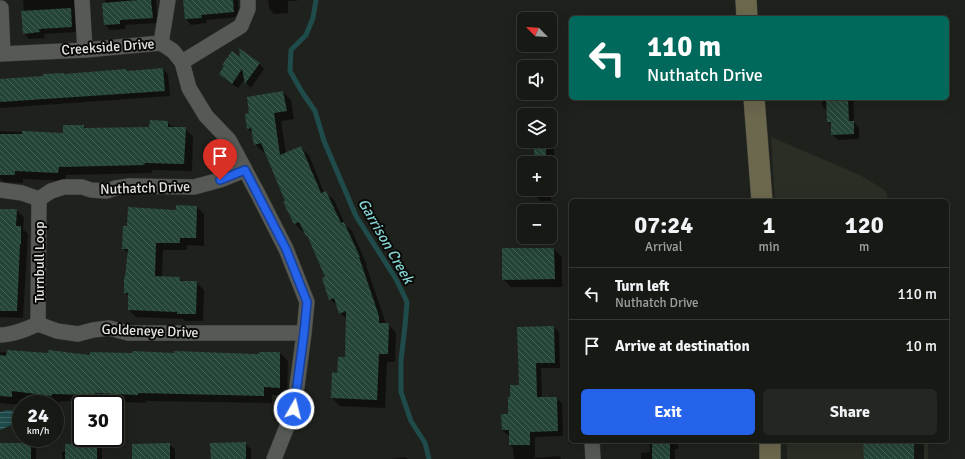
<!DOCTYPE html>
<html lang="en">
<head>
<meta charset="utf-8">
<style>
  body { margin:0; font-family:Signika,sans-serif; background:#242622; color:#f1f3f6; height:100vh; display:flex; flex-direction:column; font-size:15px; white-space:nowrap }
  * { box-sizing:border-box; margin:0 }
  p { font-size:13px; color:#9ea0a0 }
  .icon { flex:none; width:22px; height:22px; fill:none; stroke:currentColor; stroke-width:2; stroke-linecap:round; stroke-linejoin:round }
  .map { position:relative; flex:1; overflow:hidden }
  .panel { position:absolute; left:569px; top:199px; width:380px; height:244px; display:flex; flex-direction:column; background:#171915; border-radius:6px; box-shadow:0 4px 16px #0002,0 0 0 1px #363834 }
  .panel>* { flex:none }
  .hud { position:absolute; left:569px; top:16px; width:380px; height:84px; border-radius:6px; box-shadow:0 4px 16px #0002,0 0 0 1px #363834; background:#00695c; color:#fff; overflow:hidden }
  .needle { width:26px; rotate:294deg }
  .fabs { position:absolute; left:517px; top:12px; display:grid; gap:8px }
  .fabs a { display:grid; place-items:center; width:40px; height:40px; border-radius:6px; background:#171915; box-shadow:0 4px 16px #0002,0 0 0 1px #363834; font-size:20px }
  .speed { position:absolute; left:12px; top:395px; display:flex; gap:8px; font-size:20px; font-weight:700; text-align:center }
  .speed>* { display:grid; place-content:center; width:52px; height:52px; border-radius:50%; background:#171915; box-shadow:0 4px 16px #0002,0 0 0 1px #363834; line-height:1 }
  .speed small { font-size:10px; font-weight:400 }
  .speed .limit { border:2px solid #111; border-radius:6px; background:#fff; color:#111 }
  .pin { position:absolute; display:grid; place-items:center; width:34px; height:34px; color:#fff; margin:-41px -17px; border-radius:50% 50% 50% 0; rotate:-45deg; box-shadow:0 0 4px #0007 }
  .pin .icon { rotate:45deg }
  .me { position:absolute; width:44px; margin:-22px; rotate:8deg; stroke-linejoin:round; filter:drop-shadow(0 0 3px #0008) }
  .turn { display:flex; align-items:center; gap:14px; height:84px; padding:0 12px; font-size:18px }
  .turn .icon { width:52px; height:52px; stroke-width:2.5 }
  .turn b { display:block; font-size:28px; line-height:34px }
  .eta { display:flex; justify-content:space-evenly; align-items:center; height:68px; text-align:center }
  .eta b { font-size:24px; font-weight:700; line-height:28px }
  .action { display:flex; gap:8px; margin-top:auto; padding:8px 12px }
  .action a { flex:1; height:46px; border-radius:6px; background:#2563eb; color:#fff; font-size:16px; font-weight:700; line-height:46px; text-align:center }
  .action a+a { background:#242622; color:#f1f3f6 }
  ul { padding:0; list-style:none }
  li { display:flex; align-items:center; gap:12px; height:52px; padding:0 12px; border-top:1px solid #363834 }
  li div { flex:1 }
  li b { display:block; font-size:15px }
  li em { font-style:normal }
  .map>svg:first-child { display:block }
  .built { fill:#2a2e25 }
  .water { fill:url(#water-rules) }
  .shadow { fill:#0007 }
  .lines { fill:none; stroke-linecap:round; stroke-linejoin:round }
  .stream { stroke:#204b4b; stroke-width:5 }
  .building { fill:url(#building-back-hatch) }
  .minor-casing { stroke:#3d3e3c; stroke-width:16 }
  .secondary-casing { stroke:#3d3e3c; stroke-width:22 }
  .minor { stroke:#565954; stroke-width:15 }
  .secondary { stroke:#6c684e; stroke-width:21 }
  .route-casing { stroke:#184099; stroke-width:10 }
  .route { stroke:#2563eb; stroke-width:7 }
  .labels { text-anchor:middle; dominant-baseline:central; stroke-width:4; stroke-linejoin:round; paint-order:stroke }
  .street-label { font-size:14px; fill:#e3e4e2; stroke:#090a08 }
  .water-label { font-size:15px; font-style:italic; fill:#84d3d3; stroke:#090a08 }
</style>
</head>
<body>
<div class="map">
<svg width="965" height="459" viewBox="0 0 965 459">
  <defs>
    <pattern id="water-rules" width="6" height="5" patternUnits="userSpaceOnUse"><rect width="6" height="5" fill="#204b4b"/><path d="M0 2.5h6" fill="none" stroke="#406565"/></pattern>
    <pattern id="building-back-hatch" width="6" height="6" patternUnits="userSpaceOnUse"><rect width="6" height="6" fill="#254536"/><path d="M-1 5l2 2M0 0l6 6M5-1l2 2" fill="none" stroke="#446053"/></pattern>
  </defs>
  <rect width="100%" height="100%" fill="#1f211c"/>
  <!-- built -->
  <path class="built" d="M771,137L860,175L886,191L888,201H775Z
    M787,441H928V459H787Z"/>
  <!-- water -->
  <path class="water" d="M7,410L21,412V421L0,430V412Z"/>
  <!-- shadow -->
  <path class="shadow" d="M23,0H75L77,32L44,34L45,38L29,39L24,33V12Z
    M105,0H156L158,23L125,25L126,29L110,30L105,25Z
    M184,0H238L239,17L206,20L207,23L191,25L186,19Z
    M268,0H297V1H288V13L274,14L269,8Z
    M242,60L259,63L264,69L251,88L246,83L245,79L238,88L225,79L220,74Z
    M163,69L168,74L170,96L0,108V78L2,80L126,70L128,72Z
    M283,92L291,100L294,119L281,121L286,153L300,147L309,155L324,193L325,192L334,200L345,224L352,231L367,265H366L386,324H388L396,333L395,362H387L385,408L340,406L332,398L338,374L346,358L347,320L340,313L338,307L330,299L326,277L309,237L305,231L303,232L295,224L284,202L286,201L266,152H263L255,144L253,134L248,129L251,114Z
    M822,98H853L854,122L859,128V139L838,140L832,134V126L828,122V111L822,106Z
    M167,122L174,128H185L193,137L192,171L152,170V173L66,175V181L23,179V183L4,182L0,179V131L64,134L83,126L87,129L150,128Z
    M550,137L554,141V158H551V201H541L535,196V193L524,194L519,188V171H524V189H550V163H535V141H550Z
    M197,207L204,214V246L187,245V250H163L162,277L179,278L184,282H196L204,290L203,321H185L183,319L136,317L129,310V297L125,292L128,254L123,248L177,211Z
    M0,210H16L24,217L23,229L28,234L23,318L0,317Z
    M503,249H554L562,257V287H511L503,279Z
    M553,327L559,332L560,368H541L542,398H556L562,403L563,436L535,437V458L559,456L562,459H514L513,448L510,445V435H508L502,430L509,415L511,398L520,386Z
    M0,352L91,356L260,355L280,353L288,361L287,395H272V403L146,401V403L103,401V403L60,401V403L20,399V405L0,403Z
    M649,441H678V449H675V459H641V453L650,452Z
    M864,441H924V459H865Z
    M245,443L251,449V459H212Z
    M0,444H31L36,449V459H0Z
    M96,444L102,449V459H62V452H66Z
    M169,444L175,449V459H133Z
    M405,457L408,459H392Z"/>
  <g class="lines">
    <!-- stream -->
    <path class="stream" d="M316,0L313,18L306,35L291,50L290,71L302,92L315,111L324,141L356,216L396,279L407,302L405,326L401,360V392L411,421L425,443L429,459"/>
  </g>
  <!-- building -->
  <path class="building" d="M139,0H151L153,18L120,20V24L104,25L102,3Z
    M183,0H233L234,12L201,15L202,18L185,19Z
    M71,8L72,27L39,29L40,32L23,34L21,11Z
    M239,48L260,63L245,84L242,69L232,84L219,74L224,66L222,65L232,51L240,57Z
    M163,68L165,91L0,102V79L43,76V74L64,73V74L126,69L127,71Z
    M283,91L287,111L274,113L280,155L301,146L321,193L326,191L341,223L344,222L360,257H359L379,316V323H389L388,354H379L377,400L331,398L332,372L337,373L338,357H345L346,311L339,314L334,298L329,300L322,278L325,277L307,235L306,236L299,222L294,224L283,202L285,201L261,143L254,145L251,128L247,129L245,114L249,113L247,97Z
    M826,98H848L849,121H854V134L831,135V122H827Z
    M150,120L168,121V127H186L184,164L144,163L145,165L59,167L58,173L15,171V175H0V134H22V131L63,133V125H84V128L149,127Z
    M534,141H546V163H534Z
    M176,205L197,206L196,238H180V243H156L155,276L180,277V281H197L196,314H177V312L128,310V293H124V277H125L128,249H122L123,226H127L128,207L176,210Z
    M0,209H17L16,226H21V245L20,244L17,311H0Z
    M502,248H554L555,279L502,280Z
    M554,326L555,363H536L537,397H557L558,431L530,432V445H509V430H502L501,414H508V397H510V385H519L517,327Z
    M7,350L48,353V350L90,355V352L132,353L133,351L174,353V351L259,354V352H280V388L264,387V396L138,393V395L95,393V395L52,394V396L12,391V397L0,396V355L6,356Z
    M652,441H670V459H652Z
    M863,441H914V459H864Z
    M246,442V459H211L210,443Z
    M0,443H31V459H0Z
    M97,443V459H65V444Z
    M170,443V459H132V444Z"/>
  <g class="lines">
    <defs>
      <path id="minor" d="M82,0L85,50
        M1,8L3,54
        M161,43L168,0
        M0,54L85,50L161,43L173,51L182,62L189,88L206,116L229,140L258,194L286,249L307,302L304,333L294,409L274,459
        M182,62L241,26L248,9V0
        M0,190L22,193L39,199L51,191L64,187H82L91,190L106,191L116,188L129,186L194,187L220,180L245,170
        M38,324L39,199
        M0,335C13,335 26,329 38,324L57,331L78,334L93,330L109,328L128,333H304
        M592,441L593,459"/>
      <path id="secondary" d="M746,0L747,18
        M754,98L762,201
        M770,441V459"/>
    </defs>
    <!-- minor casing -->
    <use href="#minor" class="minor-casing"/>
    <!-- secondary casing -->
    <use href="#secondary" class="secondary-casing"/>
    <!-- minor -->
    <use href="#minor" class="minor"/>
    <!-- secondary -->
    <use href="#secondary" class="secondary"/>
  </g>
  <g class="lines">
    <defs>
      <path id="route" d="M220,180L245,170L286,249L307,302L304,333L294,409"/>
    </defs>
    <!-- route casing -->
    <use href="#route" class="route-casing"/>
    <!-- route -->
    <use href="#route" class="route"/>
  </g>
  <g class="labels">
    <!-- street labels -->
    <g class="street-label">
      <text transform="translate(108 47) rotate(-4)">Creekside Drive</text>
      <text transform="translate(145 188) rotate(-2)">Nuthatch Drive</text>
      <text transform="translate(39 262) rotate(-90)">Turnbull Loop</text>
      <text transform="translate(150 331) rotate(2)">Goldeneye Drive</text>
    </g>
    <!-- water labels -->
    <g class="water-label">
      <text transform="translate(386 241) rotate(60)">Garrison Creek</text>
    </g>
  </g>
</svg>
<div class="fabs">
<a><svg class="needle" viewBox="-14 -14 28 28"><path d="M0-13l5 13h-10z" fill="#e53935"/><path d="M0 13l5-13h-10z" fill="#9ea0a0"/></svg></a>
<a><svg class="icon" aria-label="sound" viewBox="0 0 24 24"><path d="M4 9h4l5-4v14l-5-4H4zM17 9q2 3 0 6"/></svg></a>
<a><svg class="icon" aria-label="layers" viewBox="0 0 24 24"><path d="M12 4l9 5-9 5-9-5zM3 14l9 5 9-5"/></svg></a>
<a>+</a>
<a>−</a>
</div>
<div class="speed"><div>24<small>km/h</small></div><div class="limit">30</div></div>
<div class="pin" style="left:220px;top:180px;background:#d93025"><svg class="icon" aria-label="arrive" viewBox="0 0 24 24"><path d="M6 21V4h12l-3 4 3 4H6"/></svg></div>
<svg class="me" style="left:294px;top:409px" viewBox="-20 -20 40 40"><circle r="17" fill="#2563eb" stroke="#fff" stroke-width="3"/><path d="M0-11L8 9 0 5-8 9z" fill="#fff"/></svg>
<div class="hud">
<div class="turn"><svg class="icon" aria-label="left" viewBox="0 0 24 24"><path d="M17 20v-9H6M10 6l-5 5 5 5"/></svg><div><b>110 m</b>Nuthatch Drive</div></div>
</div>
<section class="panel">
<div class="eta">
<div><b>07:24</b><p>Arrival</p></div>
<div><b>1</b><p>min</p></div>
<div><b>120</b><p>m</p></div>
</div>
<ul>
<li><svg class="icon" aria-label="left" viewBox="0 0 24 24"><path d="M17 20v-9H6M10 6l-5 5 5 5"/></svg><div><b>Turn left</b><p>Nuthatch Drive</p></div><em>110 m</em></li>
<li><svg class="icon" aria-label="arrive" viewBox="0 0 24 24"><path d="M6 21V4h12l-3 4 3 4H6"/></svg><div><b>Arrive at destination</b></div><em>10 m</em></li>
</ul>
<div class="action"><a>Exit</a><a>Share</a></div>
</section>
</div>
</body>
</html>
